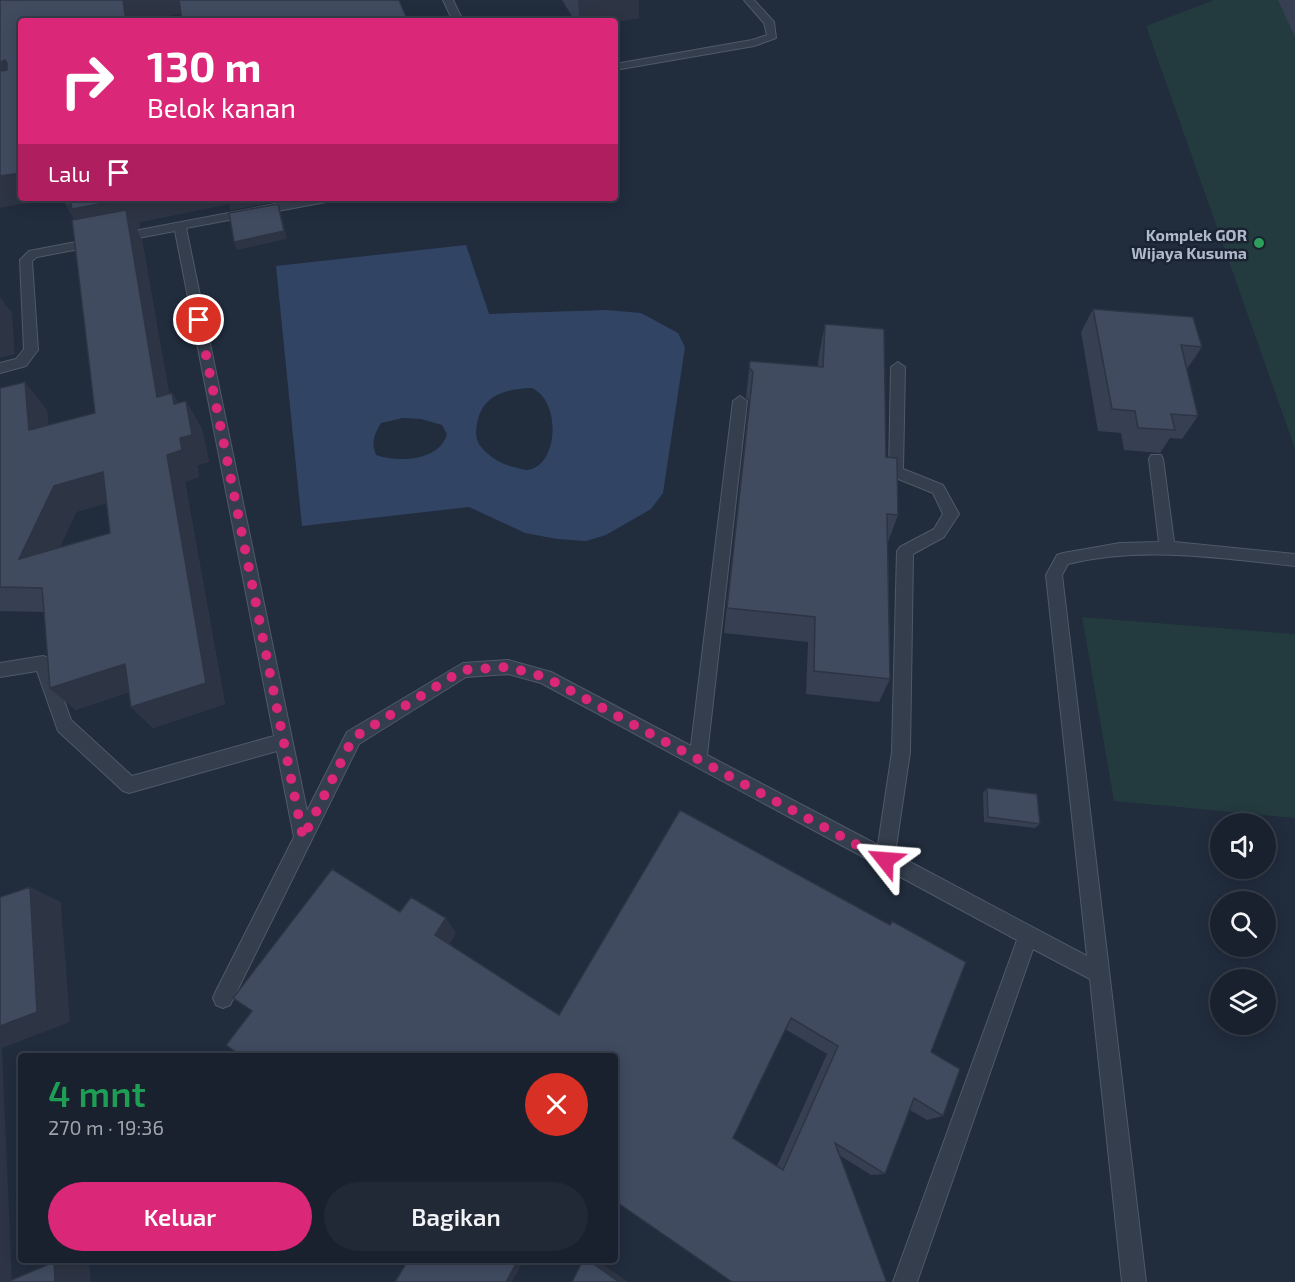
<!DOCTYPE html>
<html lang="id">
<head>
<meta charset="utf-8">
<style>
  body { margin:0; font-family:"Exo 2",sans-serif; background:#222936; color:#f1f3f6; height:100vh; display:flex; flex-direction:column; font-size:22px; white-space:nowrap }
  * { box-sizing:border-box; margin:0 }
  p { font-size:20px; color:#9fa3aa }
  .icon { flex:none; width:33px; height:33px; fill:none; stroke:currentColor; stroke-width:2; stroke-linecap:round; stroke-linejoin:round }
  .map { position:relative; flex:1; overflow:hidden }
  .panel { position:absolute; left:18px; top:1053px; width:600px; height:210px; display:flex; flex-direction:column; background:#19212e; border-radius:6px; box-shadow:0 3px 15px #0003,0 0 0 2px #373e4a }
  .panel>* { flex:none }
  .guide { position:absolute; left:18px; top:18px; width:600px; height:183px; border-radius:6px; box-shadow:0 3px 15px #0003,0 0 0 2px #373e4a; background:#db2777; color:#fff; overflow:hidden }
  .tools { position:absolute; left:1210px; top:813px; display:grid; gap:12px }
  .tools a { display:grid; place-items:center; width:66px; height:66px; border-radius:50%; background:#19212e; box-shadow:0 3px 15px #0003,0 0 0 2px #373e4a; font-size:30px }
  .pin { position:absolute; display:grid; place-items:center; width:51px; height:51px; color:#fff; margin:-26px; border:3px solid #fff; border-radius:50%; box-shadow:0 2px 6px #0007 }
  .me { position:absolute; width:66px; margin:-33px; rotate:298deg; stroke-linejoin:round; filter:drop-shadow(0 0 4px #0008) }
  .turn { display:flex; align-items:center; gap:21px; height:126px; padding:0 30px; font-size:27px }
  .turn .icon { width:78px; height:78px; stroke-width:2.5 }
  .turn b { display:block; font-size:42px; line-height:51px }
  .then { display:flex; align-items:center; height:57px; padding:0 30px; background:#0003; gap:12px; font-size:22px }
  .round { display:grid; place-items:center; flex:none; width:63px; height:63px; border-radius:32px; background:#222936 }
  .head { display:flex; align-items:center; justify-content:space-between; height:102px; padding:0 30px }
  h1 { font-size:36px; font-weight:600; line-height:45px; color:#1e9e55 }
  .cta { display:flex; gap:12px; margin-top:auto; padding:12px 30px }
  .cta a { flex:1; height:69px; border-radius:36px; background:#db2777; color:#fff; font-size:24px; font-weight:600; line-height:69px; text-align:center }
  .cta a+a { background:#222936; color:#f1f3f6 }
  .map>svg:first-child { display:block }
  .green { fill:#233a3e }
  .water { fill:#324464; fill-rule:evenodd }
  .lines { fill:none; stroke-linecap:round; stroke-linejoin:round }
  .service-casing { stroke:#505968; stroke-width:2 }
  .service { fill:#353e4d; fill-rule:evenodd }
  .wall { fill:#374053; fill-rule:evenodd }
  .shaded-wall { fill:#2d3443 }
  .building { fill:#404b60; stroke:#2d3443; stroke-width:1.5; fill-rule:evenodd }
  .route { stroke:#db2777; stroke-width:10; stroke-dasharray:0 18 }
  .leisure-dot { fill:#2e9e5b; stroke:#1a2332; stroke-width:2 }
  .labels { text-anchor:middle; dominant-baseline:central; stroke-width:5; stroke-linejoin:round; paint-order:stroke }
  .far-poi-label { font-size:16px; font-weight:bold; fill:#b0b9c9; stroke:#1a2332; text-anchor:end }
</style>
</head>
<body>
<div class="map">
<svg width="1295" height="1282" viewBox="0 0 1295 1282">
  <rect width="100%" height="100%" fill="#212c3d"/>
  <!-- green -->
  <path class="green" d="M1214,0H1295V449L1146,26Z
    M1082,617L1295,634V818L1114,801Z"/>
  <!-- water -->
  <path class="water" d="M466,245L489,314L606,310L641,313L678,333L685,347L663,493L651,509L606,535L586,541L557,539L525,533L469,507L302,526L276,266ZM532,388C562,402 558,466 528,470C524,470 518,468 514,467C503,465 491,458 483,449C476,442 475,434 477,424C482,395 505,389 532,388ZM403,418L421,419L442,425L447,434C440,461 398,463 376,455C371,442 374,435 381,423Z"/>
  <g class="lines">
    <defs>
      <path id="service" d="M443,0H453L463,21H453Z
        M744,0H754L774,22L776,38L754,46L615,70V64L752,40L767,35L764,23Z
        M307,198H332L326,202L186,228L307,811L347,732L463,663L508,660L551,672L691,746L733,401L740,396L747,401L707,755L878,845L892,752L897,551L900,547L934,529L943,514L933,493L891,476L889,472L891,367L898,362L905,367L903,469L943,485L959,514L944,537L913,554L910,752L895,854L1087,956L1046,575L1057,555L1063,553L1120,543L1159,542L1149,459L1151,455H1161L1163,459L1174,542L1295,554V566C1219,558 1143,546 1068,564L1062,575L1146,1282H1122L1090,979L1033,949L917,1282H893L1017,940L541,683L508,674L466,677L359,744L230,1005L223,1008L216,1005L213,998L216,991L294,837L277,751L129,793L123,791L58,731L37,671L0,677V663L43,656L49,658L71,720L132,776L274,736L175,231L37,257L32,261L38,350L26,366L0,373V363L16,359L24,349L20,260L29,251Z"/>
    </defs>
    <!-- service casing -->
    <use href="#service" class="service-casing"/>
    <!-- service -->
    <use href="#service" class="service"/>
  </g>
  <!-- wall -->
  <path class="wall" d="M562,0H639V18L615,21H575Z
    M1278,0H1295V37Z
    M278,201L231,210L229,204L139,222L140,228H136L142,240L169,394L172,393L178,403L186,401L202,429L209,462L197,465L199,477L185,482L225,704L153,728L131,707L129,692L75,710L44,612L0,611V388L47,410L48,425L95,413L74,219L66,205ZM106,503L110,533L60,547L76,512Z
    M1093,309L1202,347L1187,369L1198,416L1182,439L1170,438L1160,453L1124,450L1121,433L1098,431L1081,332Z
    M825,324L886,457L898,515L888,542L890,679L879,702L806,694L808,642L724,633L749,401L746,397L750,361L818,366L819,355Z
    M987,788L1040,824L1035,828L984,822L983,793Z
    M400,912L456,933L449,944L559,1015L889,925L892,921L931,1052L943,1116L927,1120L910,1110L885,1174L871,1175L839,1155L886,1280ZM785,1029L827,1054L777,1166L733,1138Z"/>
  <!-- shaded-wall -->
  <path class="shaded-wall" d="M123,0H182L187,13L136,21H126Z
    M578,0H639V18L615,22V21H579Z
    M5,60L21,89L0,94V62Z
    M21,173V198H54L0,208V176Z
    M124,198H278V201L231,210L229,204L139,222L140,228H136L142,240L175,425L157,397L83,233L66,205Z
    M278,204L281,213L287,239L237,250L234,242Z
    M0,297L12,313L15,354L0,358Z
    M25,382L47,410L52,457L29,430Z
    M172,393L189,421L174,404Z
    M186,401L202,429L209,462L197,465L199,477L185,482L225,704L153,728L131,707L167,455L180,438Z
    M103,472L123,499L76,512L44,584L19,559L54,486Z
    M125,664L147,686L75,710L50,688Z
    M30,887L61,902L70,1022L2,1048L12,1282H0V1026Z
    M446,918L456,933L446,948L435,935Z
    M73,1260H89L91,1282H55L54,1262Z
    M518,1260H524L512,1282H506Z
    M588,1260H597L628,1282H619Z"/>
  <!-- building -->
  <path class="building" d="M0,0H123L126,21H21V173L0,176V71L7,70V63L5,60L0,62Z
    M179,0H399L408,21H182Z
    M66,198H124L125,199L72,209L71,204L66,205Z
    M278,204L284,231L234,242L229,213Z
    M126,210L157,397L172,393L174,404L186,401L192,435L180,438L182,450L167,455L206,683L131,707L125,664L50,688L42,588L0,587V388L25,382L29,430L95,413L72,220ZM103,472L110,533L19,559L54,486Z
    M1093,309L1193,317L1202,347L1181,345L1198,416L1171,414L1175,430L1138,428L1135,411L1112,409Z
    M825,324L884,329L886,457L897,458L898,515L887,514L890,679L814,671L815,617L727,608L753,372L749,367L750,361L823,367Z
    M987,788L1037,794L1040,824L988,817Z
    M680,810L890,925L892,921L966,962L931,1052L960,1069L943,1116L914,1098L885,1174L835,1143L886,1280L885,1282H732L615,1201V1056H241L226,1045L252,1011L233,998L332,869L400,912L411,897L446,918L435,935L559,1015ZM791,1018L838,1046L783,1170L733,1138Z
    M30,887L37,1012L0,1026V897Z
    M408,1260H518L506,1282H395Z
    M583,1260H588L619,1282H572Z
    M54,1262L55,1282H7Z"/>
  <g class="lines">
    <!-- route -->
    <path class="route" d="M199,320L303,838L353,738L463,670L508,667L545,677L885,860"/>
  </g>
  <!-- markers -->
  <circle class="leisure-dot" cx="1259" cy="243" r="6"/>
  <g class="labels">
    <!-- far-poi labels -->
    <g class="far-poi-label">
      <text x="1247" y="234">Komplek GOR<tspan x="1247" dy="18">Wijaya Kusuma</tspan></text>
    </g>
  </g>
</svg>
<div class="tools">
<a><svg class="icon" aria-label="sound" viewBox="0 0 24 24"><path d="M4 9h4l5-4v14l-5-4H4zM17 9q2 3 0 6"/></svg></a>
<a><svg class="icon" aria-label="search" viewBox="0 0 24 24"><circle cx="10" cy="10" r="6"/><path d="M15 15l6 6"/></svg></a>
<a><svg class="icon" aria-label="layers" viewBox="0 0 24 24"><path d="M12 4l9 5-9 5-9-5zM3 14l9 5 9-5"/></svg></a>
</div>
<div class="pin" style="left:199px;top:320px;background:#d93025"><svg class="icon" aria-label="arrive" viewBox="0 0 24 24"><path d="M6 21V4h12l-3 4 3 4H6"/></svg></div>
<svg class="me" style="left:885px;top:860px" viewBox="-20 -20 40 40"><path d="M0-17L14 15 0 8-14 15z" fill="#db2777" stroke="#fff" stroke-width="4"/></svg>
<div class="guide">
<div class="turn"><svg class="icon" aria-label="right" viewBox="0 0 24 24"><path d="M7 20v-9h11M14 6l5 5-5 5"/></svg><div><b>130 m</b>Belok kanan</div></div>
<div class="then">Lalu<svg class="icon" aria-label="arrive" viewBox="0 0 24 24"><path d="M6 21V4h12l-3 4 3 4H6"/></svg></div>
</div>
<section class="panel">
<div class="head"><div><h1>4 mnt</h1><p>270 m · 19:36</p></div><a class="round" style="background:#d93025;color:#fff"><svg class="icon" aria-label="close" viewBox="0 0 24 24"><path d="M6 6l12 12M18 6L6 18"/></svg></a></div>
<div class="cta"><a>Keluar</a><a>Bagikan</a></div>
</section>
</div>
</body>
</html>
